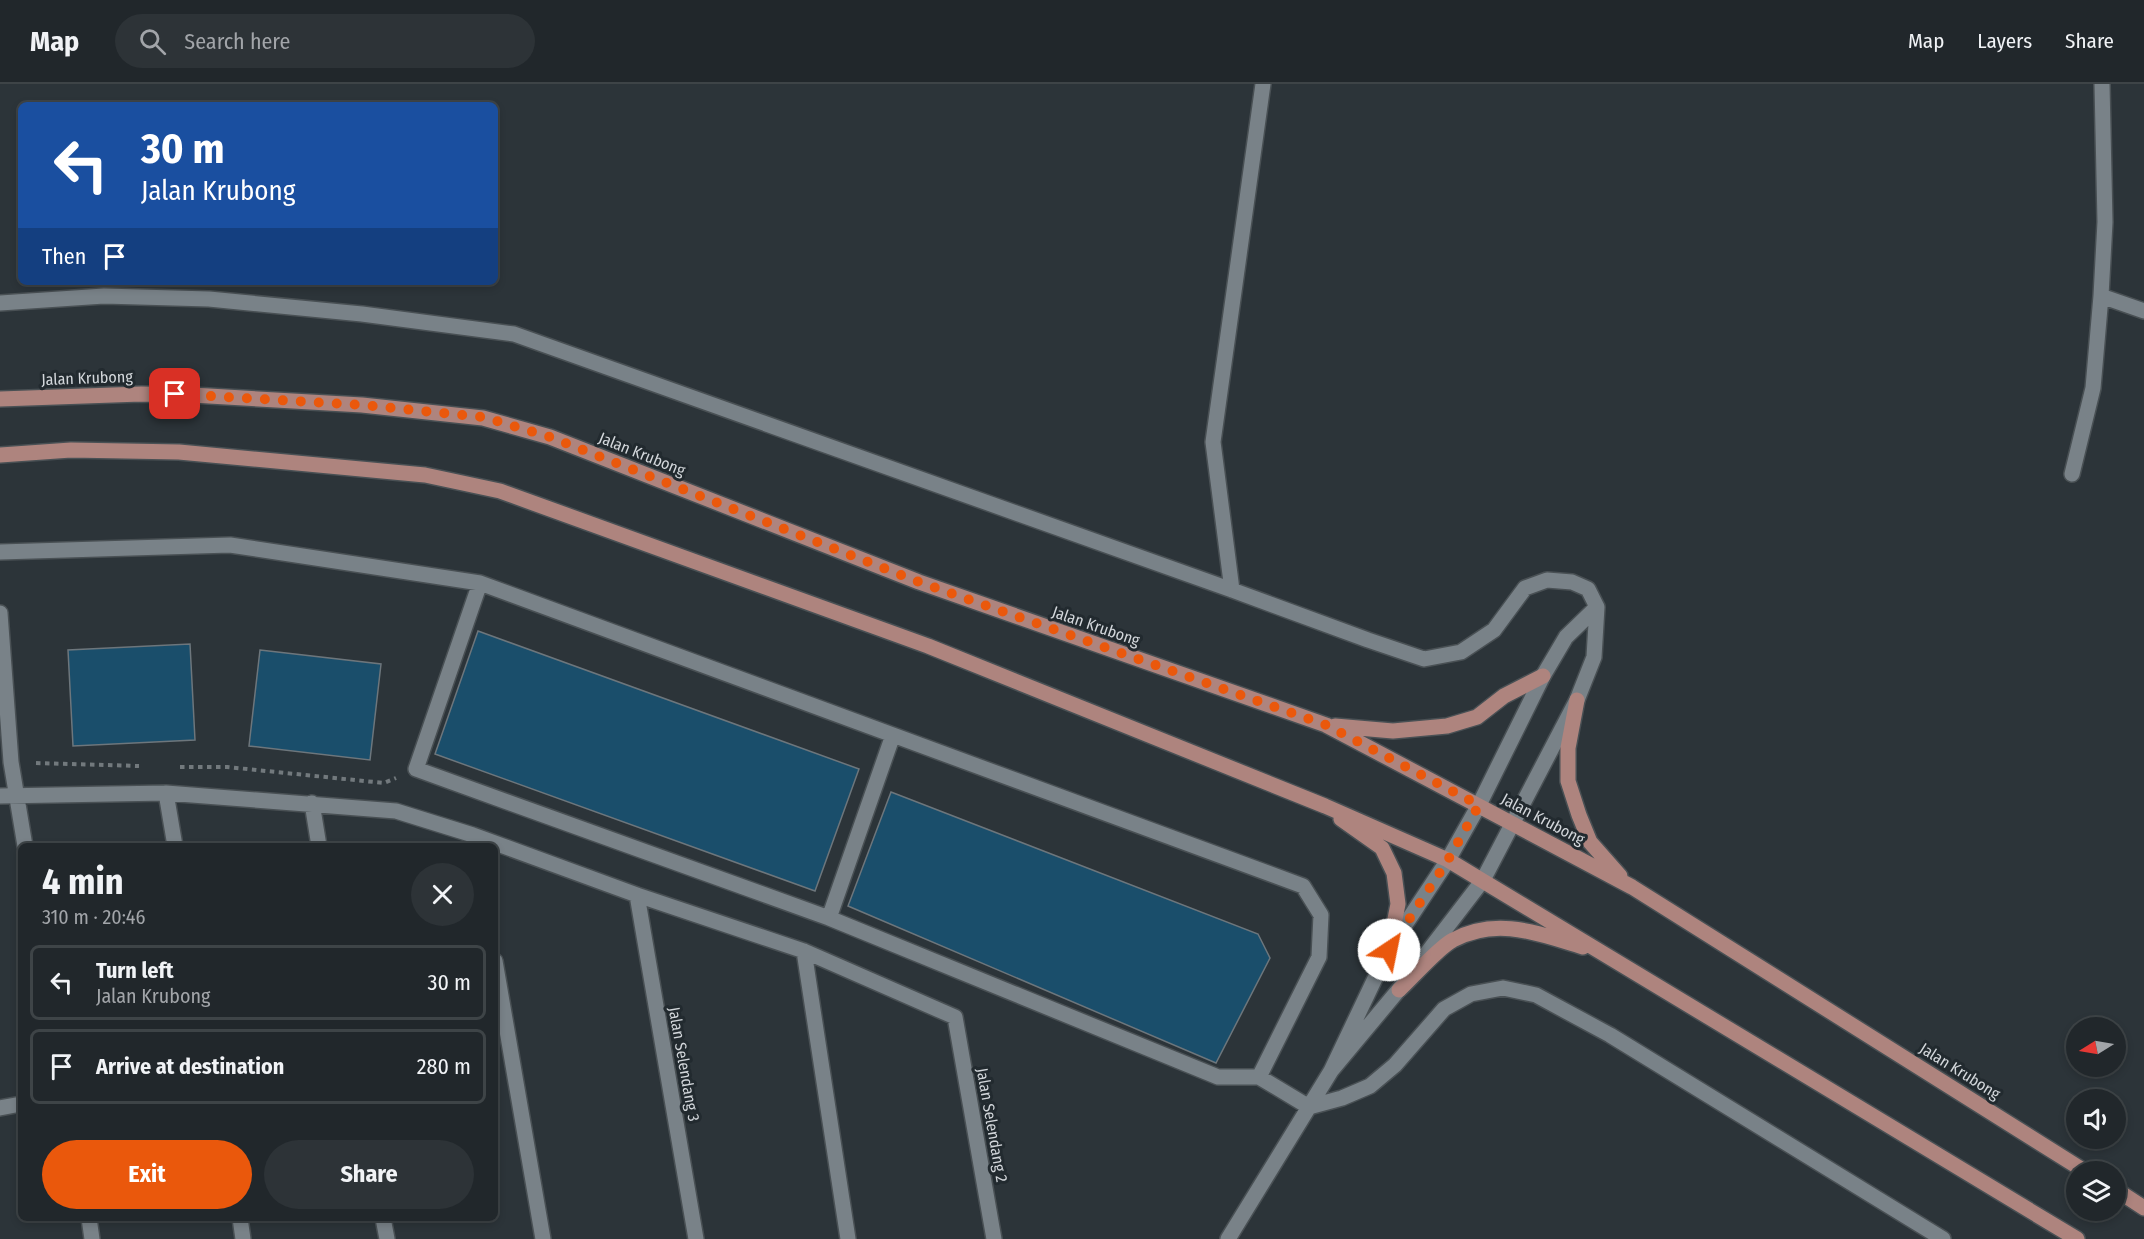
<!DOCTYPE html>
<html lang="en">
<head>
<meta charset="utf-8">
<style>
  body { margin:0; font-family:"Fira Sans Condensed",sans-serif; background:#2d3337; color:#f1f3f6; height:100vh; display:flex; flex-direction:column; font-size:22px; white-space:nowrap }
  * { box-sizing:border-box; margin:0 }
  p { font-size:20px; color:#a2a5a9 }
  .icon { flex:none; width:33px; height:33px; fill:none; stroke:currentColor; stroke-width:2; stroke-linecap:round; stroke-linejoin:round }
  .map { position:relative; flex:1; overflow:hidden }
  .sheet { position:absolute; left:18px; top:759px; width:480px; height:378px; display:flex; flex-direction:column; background:#21272b; border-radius:9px; box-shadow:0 3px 9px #0003,0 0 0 2px #3e4447 }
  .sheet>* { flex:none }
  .banner { position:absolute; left:18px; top:18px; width:480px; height:183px; border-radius:9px; box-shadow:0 3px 9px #0003,0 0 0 2px #3e4447; background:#1a4fa0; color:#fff; overflow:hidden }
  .needle { width:39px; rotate:259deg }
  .fabs { position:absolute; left:2066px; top:933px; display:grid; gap:12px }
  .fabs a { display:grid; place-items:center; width:60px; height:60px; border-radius:50%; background:#21272b; box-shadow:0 3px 9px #0003,0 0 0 2px #3e4447; font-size:30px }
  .pin { position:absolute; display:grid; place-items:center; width:51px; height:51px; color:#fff; margin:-26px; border-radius:12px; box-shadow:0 3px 9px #0006 }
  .me { position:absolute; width:66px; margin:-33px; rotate:34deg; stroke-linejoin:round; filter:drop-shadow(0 0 4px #0008) }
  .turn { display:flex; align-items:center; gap:21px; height:126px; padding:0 24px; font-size:27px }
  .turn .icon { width:78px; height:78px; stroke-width:2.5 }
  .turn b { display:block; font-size:42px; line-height:51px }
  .then { display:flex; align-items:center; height:57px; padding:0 24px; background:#0003; gap:12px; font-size:22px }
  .round { display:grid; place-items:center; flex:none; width:63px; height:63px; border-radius:32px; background:#2d3337 }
  .head { display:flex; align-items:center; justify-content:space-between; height:102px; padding:0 24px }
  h1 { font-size:36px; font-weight:700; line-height:45px }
  .cta { display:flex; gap:12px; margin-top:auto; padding:12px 24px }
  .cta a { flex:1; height:69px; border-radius:36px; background:#ea580c; color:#fff; font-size:24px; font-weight:700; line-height:69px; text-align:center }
  .cta a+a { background:#2d3337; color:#f1f3f6 }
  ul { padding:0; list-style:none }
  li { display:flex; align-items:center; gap:18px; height:75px; margin:0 12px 9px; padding:0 12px; border:3px solid #3e4447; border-radius:9px }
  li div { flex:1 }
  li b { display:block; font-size:22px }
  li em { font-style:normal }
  header { display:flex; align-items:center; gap:36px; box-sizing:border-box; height:84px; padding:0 30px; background:#21272b; border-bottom:2px solid #3e4447 }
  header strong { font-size:28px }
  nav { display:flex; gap:33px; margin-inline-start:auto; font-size:21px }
  .search { width:420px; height:54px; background:#2d3337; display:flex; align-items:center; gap:15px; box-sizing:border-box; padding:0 21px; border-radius:33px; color:#a2a5a9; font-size:22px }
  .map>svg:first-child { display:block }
  .building { fill:#1a4e6b; stroke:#6d767c; stroke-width:1.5 }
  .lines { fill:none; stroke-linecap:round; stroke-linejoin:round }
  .minor-casing { stroke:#495054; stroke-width:18 }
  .major-casing { stroke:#495054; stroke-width:18 }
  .path { stroke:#72797d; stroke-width:4; stroke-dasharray:4.5 4.5; stroke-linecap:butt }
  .minor { stroke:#798288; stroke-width:15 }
  .major { stroke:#ae847e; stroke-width:15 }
  .route { stroke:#ea580c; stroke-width:10; stroke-dasharray:0 18 }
  .labels { text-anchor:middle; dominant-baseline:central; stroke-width:6; stroke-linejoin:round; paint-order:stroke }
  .street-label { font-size:16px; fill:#d3d7db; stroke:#222a2f }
</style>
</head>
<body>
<header>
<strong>Map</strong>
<div class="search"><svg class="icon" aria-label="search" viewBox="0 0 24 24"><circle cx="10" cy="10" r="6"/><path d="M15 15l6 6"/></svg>Search here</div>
<nav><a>Map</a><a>Layers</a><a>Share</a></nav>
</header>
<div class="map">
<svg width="2144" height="1155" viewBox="0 0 2144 1155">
  <rect width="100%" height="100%" fill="#2c3439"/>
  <!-- building -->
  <path class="building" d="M478,547L859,685L815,807L435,670Z
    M190,560L195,656L73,662L68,566Z
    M260,566L381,580L370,676L249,662Z
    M891,708L1258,850L1270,874L1216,979L848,822Z"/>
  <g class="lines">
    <defs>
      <path id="minor" d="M2101,212L2144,227
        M0,219L104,212L209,215L362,230L514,250L1232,506L1368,556L1424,575L1461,568L1494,546L1525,504L1547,496L1572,498L1588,505L1597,523L1594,573L1577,616L1483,796L1420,878
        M2072,390L2093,304L2101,212L2105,138L2102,0
        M0,468L230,461L480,499L1303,802L1321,831L1319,873L1259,993L1309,1023L1342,1014L1370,1002L1395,981L1444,925L1471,910L1503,904L1536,911L1610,951L1943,1155
        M480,499L416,685L829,834L1218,993H1259
        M1232,506L1213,358L1263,0
        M0,529L11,678L25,762
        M166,709L175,762
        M0,712L166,709L396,727L473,751L637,811L804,867L955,933L994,1155
        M312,719L319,762
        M637,811L696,1155
        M829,834L893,651
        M804,867L848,1155
        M495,877L543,1155
        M1331,987L1406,897
        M0,1024L21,1020
        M89,1134L92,1155
        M240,1134L243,1155
        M383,1134L387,1155
        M1228,1155L1331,987L1389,865L1448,776L1479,721L1543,592L1566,553L1597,523"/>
      <path id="major" d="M0,315L141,310L192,311L362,321L483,334L550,353L919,498L1326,641L1632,803L2086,1088
        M0,371L71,366L179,368L425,391L500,407L928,562L1325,722L1448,776L2077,1155
        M1577,616L1568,664V697L1579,731L1590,758L1620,792
        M1335,642L1393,647L1447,642L1477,633L1504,612L1543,592
        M1341,735L1382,764L1394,789L1398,820L1389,865
        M1399,906C1412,894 1439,863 1453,856C1498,832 1539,850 1583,863
        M2115,1105L2144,1124"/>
    </defs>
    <!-- minor casing -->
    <use href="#minor" class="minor-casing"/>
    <!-- major casing -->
    <use href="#major" class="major-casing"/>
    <!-- path -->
    <path class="path" d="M36,679L139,682
      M180,683H227L384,699L396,694"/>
    <!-- minor -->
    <use href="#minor" class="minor"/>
    <!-- major -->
    <use href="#major" class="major"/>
  </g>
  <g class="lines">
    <!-- route -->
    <path class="route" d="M175,310L362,321L483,333L550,353L919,498L1326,641L1479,721L1448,776L1389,866"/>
  </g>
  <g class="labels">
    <!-- street labels -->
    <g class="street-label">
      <text transform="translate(87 294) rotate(-2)">Jalan Krubong</text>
      <text transform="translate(642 370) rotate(22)">Jalan Krubong</text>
      <text transform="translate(1096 542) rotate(19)">Jalan Krubong</text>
      <text transform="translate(1543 735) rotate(28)">Jalan Krubong</text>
      <text transform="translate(684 980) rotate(80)">Jalan Selendang 3</text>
      <text transform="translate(1960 987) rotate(32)">Jalan Krubong</text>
      <text transform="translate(992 1041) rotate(80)">Jalan Selendang 2</text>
    </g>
  </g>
</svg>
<div class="fabs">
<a><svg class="needle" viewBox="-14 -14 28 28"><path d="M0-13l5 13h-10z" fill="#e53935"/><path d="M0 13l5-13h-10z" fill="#a2a5a9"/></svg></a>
<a><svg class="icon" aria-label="sound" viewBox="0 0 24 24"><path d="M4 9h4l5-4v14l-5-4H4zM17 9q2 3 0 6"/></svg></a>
<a><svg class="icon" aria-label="layers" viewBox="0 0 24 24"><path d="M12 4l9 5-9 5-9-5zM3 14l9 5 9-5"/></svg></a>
</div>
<div class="pin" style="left:175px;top:310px;background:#d93025"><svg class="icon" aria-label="arrive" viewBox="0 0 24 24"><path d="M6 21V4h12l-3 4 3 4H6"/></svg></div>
<svg class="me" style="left:1389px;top:866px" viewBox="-20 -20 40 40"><circle r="19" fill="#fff"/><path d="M0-13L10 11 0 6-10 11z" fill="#ea580c"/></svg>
<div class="banner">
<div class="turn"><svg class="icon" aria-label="left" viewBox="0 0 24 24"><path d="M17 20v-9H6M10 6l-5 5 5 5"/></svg><div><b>30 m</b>Jalan Krubong</div></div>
<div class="then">Then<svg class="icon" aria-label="arrive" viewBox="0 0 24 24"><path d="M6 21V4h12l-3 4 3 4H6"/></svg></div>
</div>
<section class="sheet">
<div class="head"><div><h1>4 min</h1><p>310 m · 20:46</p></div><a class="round"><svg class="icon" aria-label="close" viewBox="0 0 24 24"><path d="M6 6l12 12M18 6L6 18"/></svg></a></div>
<ul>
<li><svg class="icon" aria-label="left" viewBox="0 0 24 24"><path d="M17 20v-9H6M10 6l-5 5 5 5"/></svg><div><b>Turn left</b><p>Jalan Krubong</p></div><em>30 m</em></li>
<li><svg class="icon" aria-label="arrive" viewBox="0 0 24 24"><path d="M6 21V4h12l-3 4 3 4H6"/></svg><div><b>Arrive at destination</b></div><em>280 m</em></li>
</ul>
<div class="cta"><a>Exit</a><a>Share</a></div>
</section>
</div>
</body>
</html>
